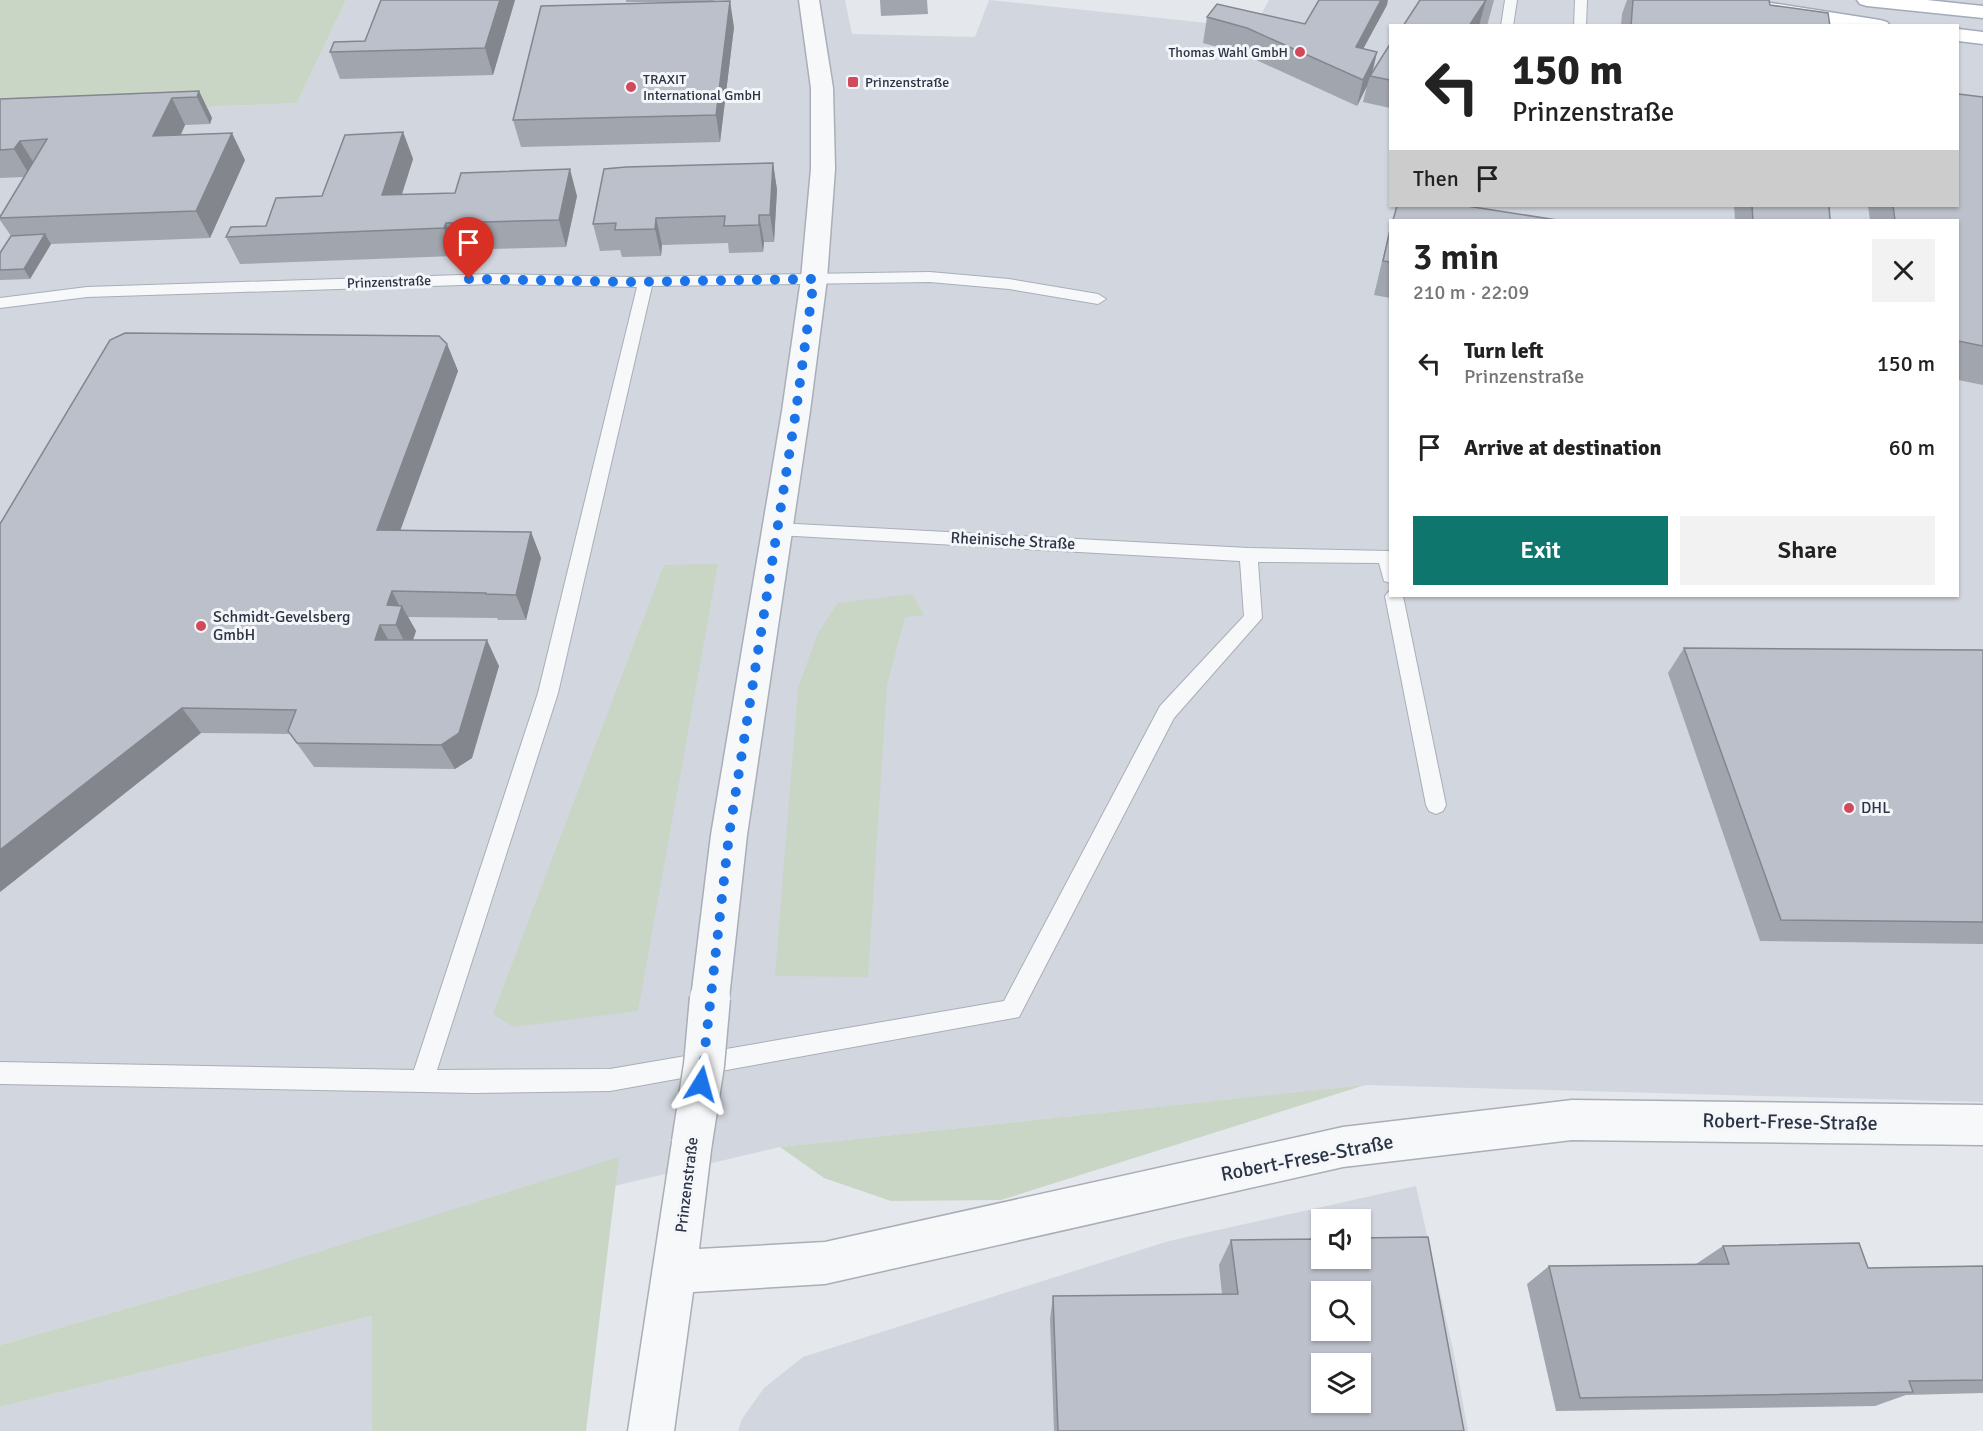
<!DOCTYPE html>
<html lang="en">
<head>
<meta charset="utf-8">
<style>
  body { margin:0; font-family:Signika,sans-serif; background:#f2f2f2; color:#222; height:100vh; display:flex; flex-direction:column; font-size:22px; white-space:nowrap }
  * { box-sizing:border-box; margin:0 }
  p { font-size:20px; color:#767676 }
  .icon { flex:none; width:33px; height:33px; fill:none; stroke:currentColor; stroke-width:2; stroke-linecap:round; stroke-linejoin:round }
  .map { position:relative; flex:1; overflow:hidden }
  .side { position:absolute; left:1389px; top:219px; width:570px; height:378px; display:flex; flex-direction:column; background:#fff; border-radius:0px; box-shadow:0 2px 4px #0004 }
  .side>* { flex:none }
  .top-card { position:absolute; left:1389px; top:24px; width:570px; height:183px; border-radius:0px; box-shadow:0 2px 4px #0004; background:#fff; color:#222; overflow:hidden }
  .controls { position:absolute; left:1311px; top:1209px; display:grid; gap:12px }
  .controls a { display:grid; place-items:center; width:60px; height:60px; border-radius:0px; background:#fff; box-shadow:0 2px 4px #0004; font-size:30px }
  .pin { position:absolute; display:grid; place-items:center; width:51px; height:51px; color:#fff; margin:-62px -26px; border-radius:50% 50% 50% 0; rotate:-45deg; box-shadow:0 0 6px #0007 }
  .pin .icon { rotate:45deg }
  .me { position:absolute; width:66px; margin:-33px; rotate:8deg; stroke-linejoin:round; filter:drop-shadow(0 0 4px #0008) }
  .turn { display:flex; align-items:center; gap:21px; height:126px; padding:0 24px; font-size:27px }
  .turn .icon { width:78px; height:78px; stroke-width:2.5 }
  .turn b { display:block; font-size:42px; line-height:51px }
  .then { display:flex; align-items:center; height:57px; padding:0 24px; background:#0003; gap:12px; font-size:22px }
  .round { display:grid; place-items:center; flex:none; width:63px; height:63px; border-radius:0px; background:#f2f2f2 }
  .head { display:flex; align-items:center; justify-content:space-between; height:102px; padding:0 24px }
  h1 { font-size:36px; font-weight:600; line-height:45px }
  .cta { display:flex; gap:12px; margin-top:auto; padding:12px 24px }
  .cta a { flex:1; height:69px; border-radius:0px; background:#0f766e; color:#fff; font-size:24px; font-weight:600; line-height:69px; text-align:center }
  .cta a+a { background:#f2f2f2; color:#222 }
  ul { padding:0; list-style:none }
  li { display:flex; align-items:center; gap:18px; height:84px; padding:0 24px }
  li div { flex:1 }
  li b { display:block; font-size:22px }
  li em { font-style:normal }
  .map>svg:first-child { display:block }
  .built { fill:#d2d6de; fill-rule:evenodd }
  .green { fill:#c9d6c5 }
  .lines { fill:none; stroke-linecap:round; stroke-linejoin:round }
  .lane-casing { stroke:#a9aeb7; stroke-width:2 }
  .street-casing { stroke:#a9aeb7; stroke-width:3 }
  .primary-casing { stroke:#a3abb8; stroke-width:3 }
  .lane { fill:#f7f8fa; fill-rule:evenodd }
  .street { fill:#f7f8fa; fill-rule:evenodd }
  .primary { fill:#fff; fill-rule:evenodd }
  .street-bridge-casing { stroke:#a9aeb7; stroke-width:43; stroke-linecap:butt }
  .street-bridge { stroke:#f7f8fa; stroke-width:40 }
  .wall { fill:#a1a5ae }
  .shaded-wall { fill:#83868d }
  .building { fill:#bbc0ca; stroke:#83868d; stroke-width:1.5; fill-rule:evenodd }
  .route { stroke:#1a73e8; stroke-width:10; stroke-dasharray:0 18 }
  .poi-dot { fill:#d1495b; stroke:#f4f6f9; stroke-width:2 }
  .labels { text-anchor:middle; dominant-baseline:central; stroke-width:6; stroke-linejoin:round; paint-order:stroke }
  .far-poi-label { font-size:14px; fill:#2b3445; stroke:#f4f6f9; text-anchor:start }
  .far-street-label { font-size:14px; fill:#2b3445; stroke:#f4f6f9 }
  .street-label { font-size:16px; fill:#2b3445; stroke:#f4f6f9 }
  .poi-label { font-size:16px; fill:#2b3445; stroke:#f4f6f9; text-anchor:start }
  .near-street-label { font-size:20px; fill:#2b3445; stroke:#f4f6f9 }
</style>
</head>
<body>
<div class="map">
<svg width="1983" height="1431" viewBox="0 0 1983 1431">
  <rect width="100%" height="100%" fill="#e4e7ec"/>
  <!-- built -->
  <path class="built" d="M346,0H845L852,34L975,37L989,0L1254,28L1269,0H1983V1102L1366,1085L780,1147L274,1266L0,1345V116L297,103ZM1390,26H1958V206H1390ZM1390,220H1958V596H1390Z
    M1416,1186L1454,1354L1468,1431H738L742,1419L764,1388L803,1357L1169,1241ZM1322,1220H1360V1258H1322ZM1322,1292H1360V1330H1322ZM1322,1364H1360V1402H1322Z
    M372,1316V1431H0V1407Z"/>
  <!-- green -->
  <path class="green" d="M0,0H346L297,103L0,116Z
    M718,564L638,1011L513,1027L493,1014L664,565Z
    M912,594L924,615L905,617L887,685L868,977L775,976L798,688L818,633L838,603Z
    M1365,1085L1001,1200L891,1201L824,1178L780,1147Z
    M619,1157L586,1431H372V1316L0,1407V1345L274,1266Z"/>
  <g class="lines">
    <defs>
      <path id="lane" d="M1505,0H1517L1513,26H1501Z
        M1575,0H1587L1586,26H1574Z
        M930,272L1009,279L1098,294L1106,299L1098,304L1009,289L930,282L652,286L558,693L437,1070L610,1069L1004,1001L1160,706L1244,616L1240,561L777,535L771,534L768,529L771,524L777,523L1248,548L1390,551V583L1384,581L1379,563L1258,562L1262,618L1174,718L1019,1017L610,1091L473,1093L0,1084V1062L414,1070L538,693L637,287L492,284L87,297L0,308V298L87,287L492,274L629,277Z
        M1390,590V596H1403L1446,805L1443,811L1436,814L1429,811L1426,805L1385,596Z"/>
      <path id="street" d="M799,0H819L833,88L835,169L827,279L810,411L747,835L729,998L723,1010L710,1016L697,1010L691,998L711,835L782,411L801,279L811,169V88Z
        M1572,1100L1983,1105V1145L1572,1140L1343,1167L825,1284L693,1292L674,1431H628L672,1142L678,1128L692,1122L706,1128L712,1142L699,1249L825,1242L1343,1127Z"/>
      <path id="primary" d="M1702,0H1752L1880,20L1887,22L1890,26H1836L1712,6L1705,4Z
        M1857,0H1927L1983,6V18L1867,6L1860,4Z
        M1958,29L1983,32V44L1958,41Z"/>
    </defs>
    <!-- lane casing -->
    <use href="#lane" class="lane-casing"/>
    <!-- street casing -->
    <use href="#street" class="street-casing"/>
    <!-- primary casing -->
    <use href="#primary" class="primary-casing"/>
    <!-- lane -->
    <use href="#lane" class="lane"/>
    <!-- street -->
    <use href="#street" class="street"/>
    <!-- primary -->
    <use href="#primary" class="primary"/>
    <defs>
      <path id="street-bridge" d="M692,1142L704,1065L710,998"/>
    </defs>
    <!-- street-bridge casing -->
    <use href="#street-bridge" class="street-bridge-casing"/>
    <!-- street-bridge -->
    <use href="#street-bridge" class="street-bridge"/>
  </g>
  <!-- wall -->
  <path class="wall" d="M515,0L493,75L340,79L330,52L365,41Z
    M626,0H715L711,2L734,27L720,142L521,147L513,120L683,2H626Z
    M880,0H927L928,14L881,16Z
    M1420,0H1494L1487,26H1403Z
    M1627,0H1769L1770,5L1830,26H1621L1622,14Z
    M1387,5L1363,49L1377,52L1373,71L1390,44V108L1363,102L1367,86L1357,106L1243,54L1203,43L1207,17L1305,24Z
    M199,91L212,118L210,124L185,125L181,135L245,160L210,238L51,244L30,279L0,280V253L11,236L0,220V217L24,177L0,178V99Z
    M1983,97V385L1958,380V220H1870L1868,206H1958Z
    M403,132L413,159L402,194L577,196L566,247L455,250L454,256L240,264L226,237L266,226L322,196Z
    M773,163L777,190L774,242H764L763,252L729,253L728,243L662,245L661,256L622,257L620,250L600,251L593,224Z
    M1734,206H1829L1830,220H1735Z
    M1390,228V298L1374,295Z
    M447,344L458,371L400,531L531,532L541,558L526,620H498L497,618L408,617L416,631L413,640L499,666L472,758L455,769L314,767L290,734L201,733L0,892Z
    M1684,648L1983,650V944L1760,941L1668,673Z
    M1231,1240L1464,1431H1054L1050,1319L1053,1296L1222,1294L1219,1265Z
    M1723,1246L1868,1268L1983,1266V1393L1906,1395L1875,1406L1556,1411L1527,1284L1549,1266L1696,1264Z"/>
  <!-- shaded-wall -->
  <path class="shaded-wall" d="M500,0H515L493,75L485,48Z
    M1381,0H1388L1387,5L1350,73L1356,47Z
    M1486,0L1479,26H1469Z
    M730,1L734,27L720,142L716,115Z
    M1377,52L1371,76H1370L1367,86L1357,106L1363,80Z
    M199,91L212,118L210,124L197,97Z
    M172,98L185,125L167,163L153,136Z
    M403,132L413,159L393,222L382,195Z
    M232,133L245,160L210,238L196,211Z
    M20,141L37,168L30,176L14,149Z
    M773,163L777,190L774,242L770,215Z
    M570,169L577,196L566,247L559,220Z
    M759,215L764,242L763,252L759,225Z
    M656,218L662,245L661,256L655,229Z
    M446,223L455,250L454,256L444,228Z
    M45,234L51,244L30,279L24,269Z
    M447,344L458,371L391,556L377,530Z
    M531,532L541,558L526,620L516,595Z
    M392,591L401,609L402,606L416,631L409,651L396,625L387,605Z
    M380,625L394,650L375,640Z
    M487,640L499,666L472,758L455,769L441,745Z
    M182,708L201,733L0,892V850Z"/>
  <!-- building -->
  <path class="building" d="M381,0H500L485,48L330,52L334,42L365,41Z
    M1319,0H1381L1356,47L1377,52L1363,80L1247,28L1207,17L1217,4L1305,24Z
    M1420,0H1486L1469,26H1403Z
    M1633,0H1769L1770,5L1828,13L1830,26H1631Z
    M730,1L716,115L513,120L541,6Z
    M1390,44V80L1370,76Z
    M199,91L197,97L172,98L153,136L232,133L196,211L0,218V217L47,139L20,141L14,149L0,150V99Z
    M1958,94L1983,97V346L1958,341V220H1895L1893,206H1958Z
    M403,132L382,195L455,193L461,173L570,169L559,220L446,223L444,228L226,237L231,227L266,226L276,198L322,196L345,135Z
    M773,163L770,215H759V225L724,226L725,216L656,218L655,229L615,230L616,223L593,224L604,169L626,167Z
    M1397,206H1467L1557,220H1393Z
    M1752,206H1829L1830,220H1753Z
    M1390,230V262L1383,261Z
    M45,234L24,269L0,270V253L11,236Z
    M125,333L439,336L447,344L377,530L531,532L516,595L486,594V593L392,591L387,605L402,606L396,625H380L375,640H487L459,733L441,745L297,743L288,731L296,710L182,708L0,850V524L110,340Z
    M1684,648L1983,650V922L1781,920Z
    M1428,1237L1464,1431H1058L1053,1296L1238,1294L1231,1240L1322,1239V1258H1360V1238ZM1322,1292H1360V1330H1322ZM1322,1364H1360V1402H1322Z
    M1859,1243L1868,1268L1983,1266V1380L1909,1381L1913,1392L1580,1398L1549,1266L1729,1264L1723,1246Z"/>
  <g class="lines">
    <!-- route -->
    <path class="route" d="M469,279L630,282L814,279L796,411L729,835L701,1084"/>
  </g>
  <!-- markers -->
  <g class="poi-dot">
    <circle cx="1300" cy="52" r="6"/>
    <rect x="847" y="76" width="12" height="12" rx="3"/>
    <circle cx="631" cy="87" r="6"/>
    <circle cx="201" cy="626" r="6"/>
    <circle cx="1849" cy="808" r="6"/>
  </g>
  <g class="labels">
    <!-- far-poi labels -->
    <g class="far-poi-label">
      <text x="1288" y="52" text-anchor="end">Thomas Wahl GmbH</text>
      <text x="643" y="79">TRAXIT<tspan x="643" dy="16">International GmbH</tspan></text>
      <text x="865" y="82">Prinzenstraße</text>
    </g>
    <!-- far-street labels -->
    <g class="far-street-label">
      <text transform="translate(389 282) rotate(-2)">Prinzenstraße</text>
    </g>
    <!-- street labels -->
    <g class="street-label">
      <text transform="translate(1013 541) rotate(3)">Rheinische Straße</text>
      <text transform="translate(687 1185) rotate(-83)">Prinzenstraße</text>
    </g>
    <!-- poi labels -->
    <g class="poi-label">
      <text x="213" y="617">Schmidt-Gevelsberg<tspan x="213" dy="18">GmbH</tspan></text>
      <text x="1861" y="808">DHL</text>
    </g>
    <!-- near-street labels -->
    <g class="near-street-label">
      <text transform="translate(1790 1122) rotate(1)">Robert-Frese-Straße</text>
      <text transform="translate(1307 1158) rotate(-11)">Robert-Frese-Straße</text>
    </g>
  </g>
</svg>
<div class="controls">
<a><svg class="icon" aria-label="sound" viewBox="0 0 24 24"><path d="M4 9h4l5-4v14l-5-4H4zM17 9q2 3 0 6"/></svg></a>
<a><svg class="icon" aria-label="search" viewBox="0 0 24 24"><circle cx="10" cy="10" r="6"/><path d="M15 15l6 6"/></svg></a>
<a><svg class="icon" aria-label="layers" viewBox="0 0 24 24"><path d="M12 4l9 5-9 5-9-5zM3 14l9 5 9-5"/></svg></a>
</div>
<div class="pin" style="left:469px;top:279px;background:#d93025"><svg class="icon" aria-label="arrive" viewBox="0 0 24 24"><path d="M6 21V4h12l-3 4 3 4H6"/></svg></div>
<svg class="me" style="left:701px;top:1084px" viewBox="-20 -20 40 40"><path d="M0-17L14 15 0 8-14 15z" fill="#1a73e8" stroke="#fff" stroke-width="4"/></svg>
<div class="top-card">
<div class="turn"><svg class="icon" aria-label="left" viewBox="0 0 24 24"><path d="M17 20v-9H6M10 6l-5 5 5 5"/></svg><div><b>150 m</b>Prinzenstraße</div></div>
<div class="then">Then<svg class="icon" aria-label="arrive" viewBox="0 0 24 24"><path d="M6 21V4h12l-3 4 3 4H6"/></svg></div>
</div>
<section class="side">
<div class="head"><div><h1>3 min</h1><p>210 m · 22:09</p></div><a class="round"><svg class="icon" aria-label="close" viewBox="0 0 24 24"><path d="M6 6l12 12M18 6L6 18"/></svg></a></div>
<ul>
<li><svg class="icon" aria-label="left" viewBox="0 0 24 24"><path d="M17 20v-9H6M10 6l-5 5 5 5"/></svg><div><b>Turn left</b><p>Prinzenstraße</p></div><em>150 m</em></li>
<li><svg class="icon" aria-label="arrive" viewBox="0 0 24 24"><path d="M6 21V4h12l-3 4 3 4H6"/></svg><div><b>Arrive at destination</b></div><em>60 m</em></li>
</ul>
<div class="cta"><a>Exit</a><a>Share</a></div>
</section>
</div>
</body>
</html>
